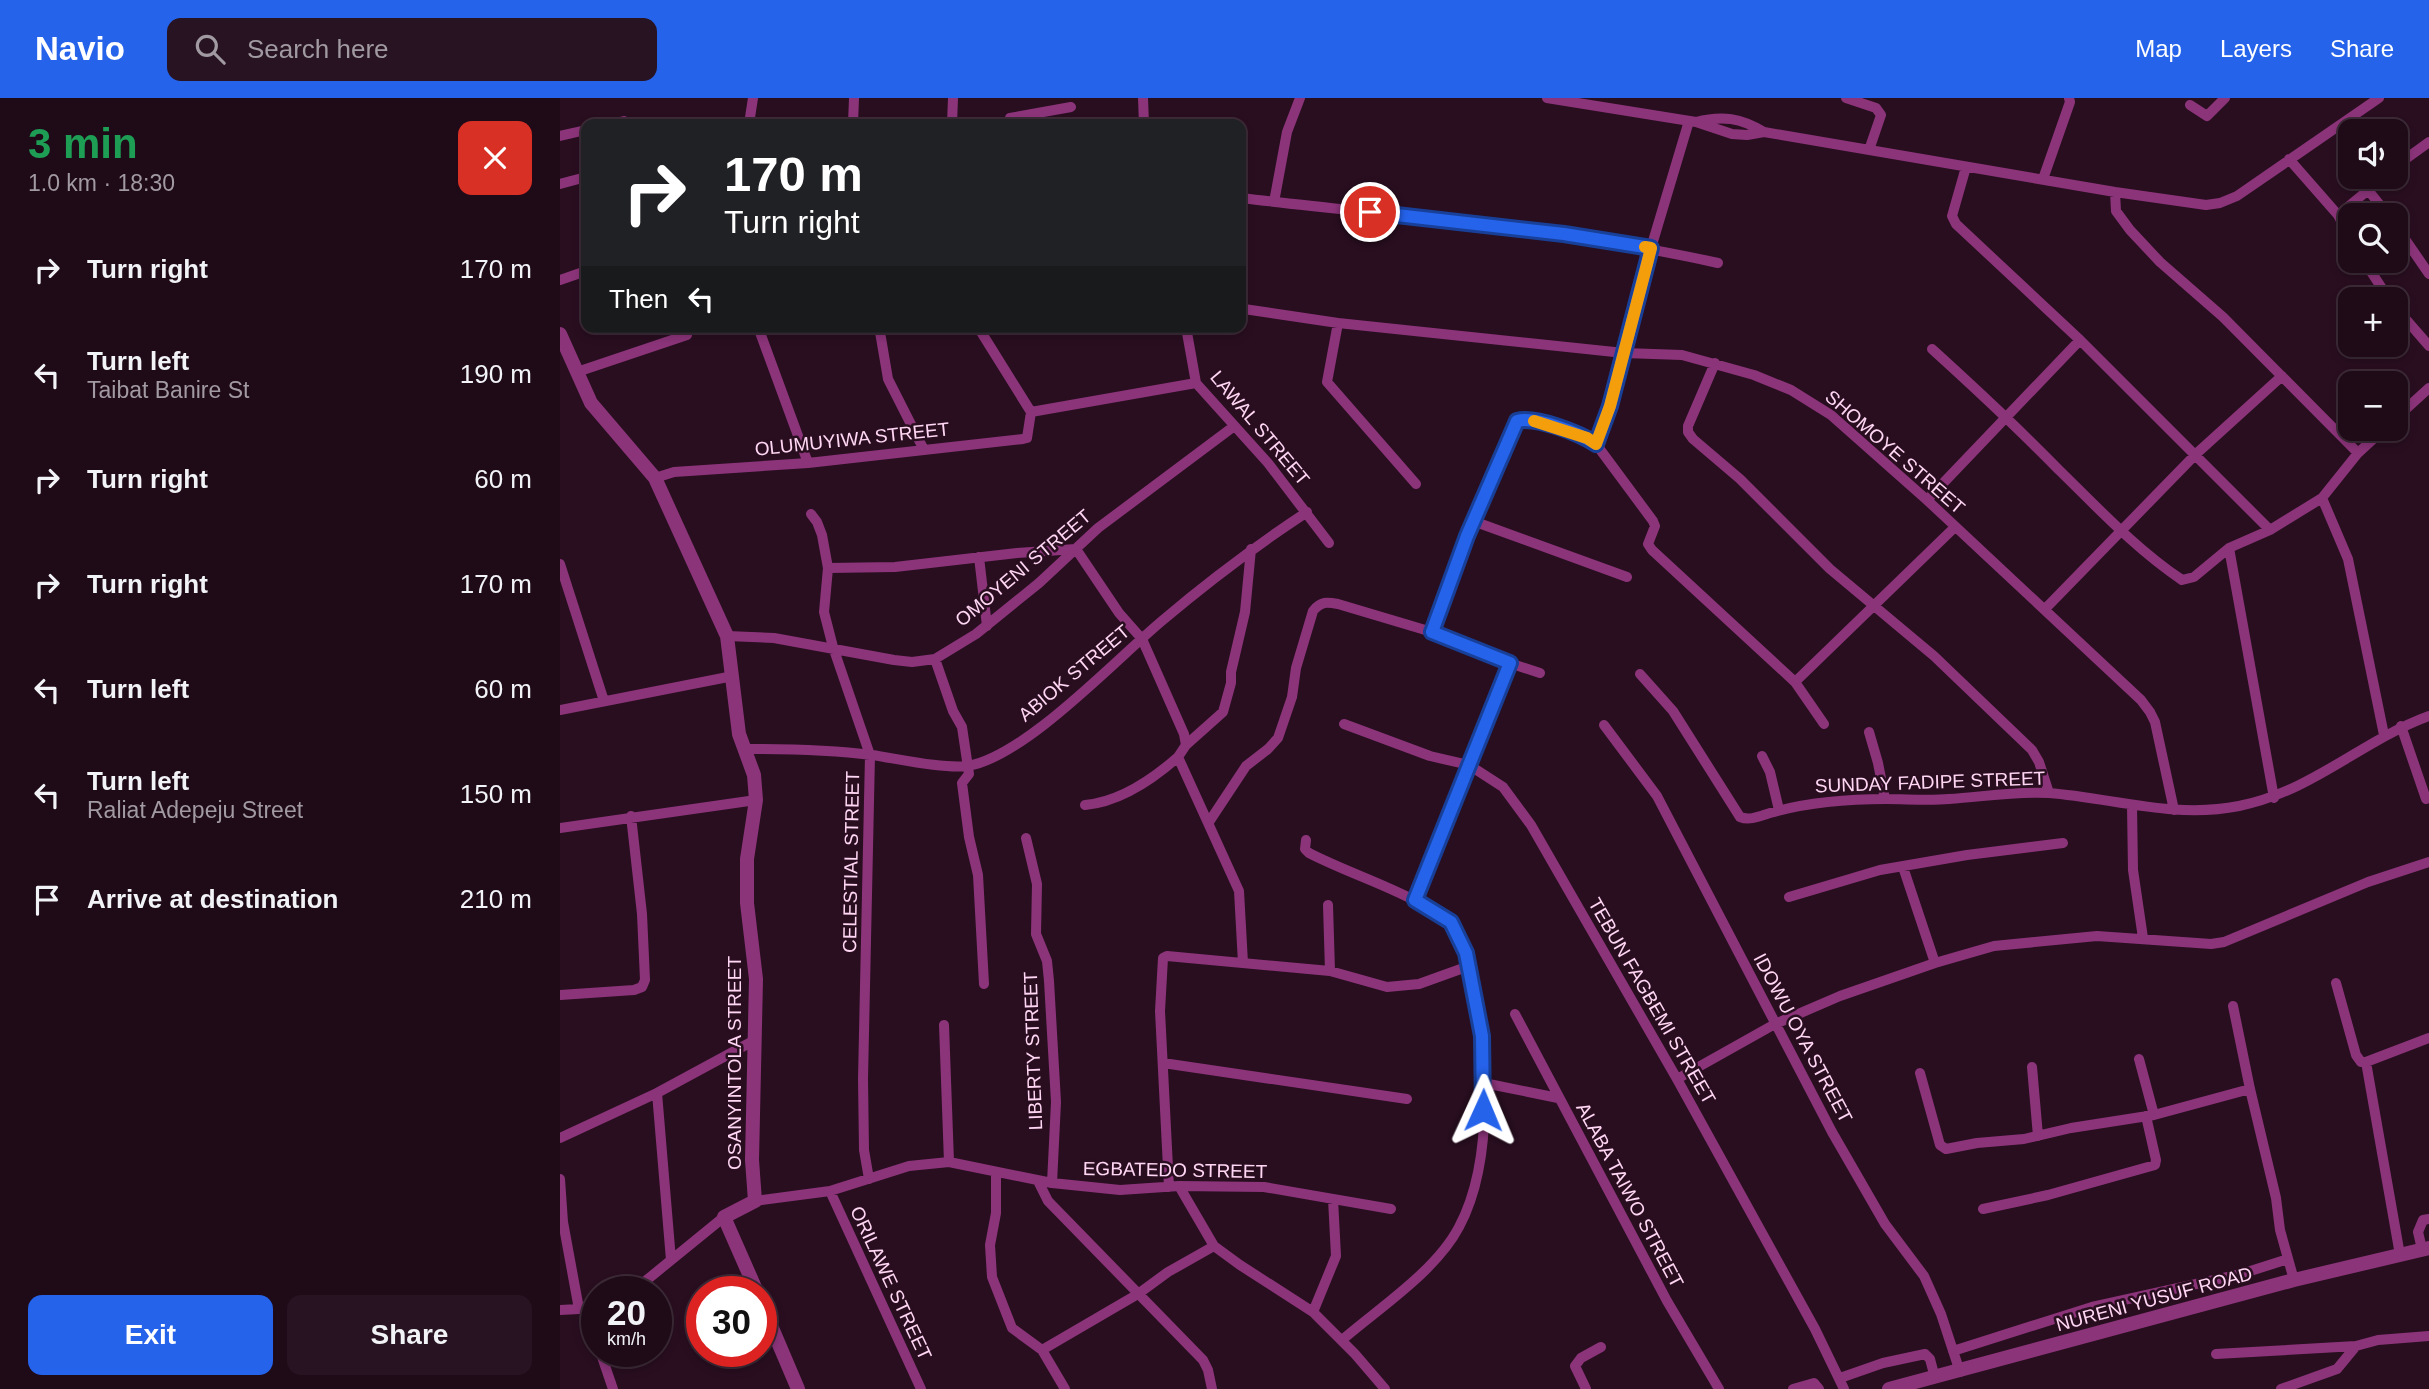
<!DOCTYPE html>
<html lang="en">
<head>
<meta charset="utf-8">
<style>
  body { margin:0; font-family:Helvetica,sans-serif; background:#271321; color:#f1f3f6; height:100vh; display:flex; flex-direction:column; font-size:26px; white-space:nowrap }
  * { box-sizing:border-box; margin:0 }
  p { font-size:23px; color:#a19aa2 }
  .icon { flex:none; width:38px; height:38px; fill:none; stroke:currentColor; stroke-width:2; stroke-linecap:round; stroke-linejoin:round }
  .map { position:relative; flex:1; overflow:hidden }
  .panel { display:flex; flex-direction:column; background:#1f0a18; width:560px }
  .panel>* { flex:none }
  .hud { position:absolute; left:21px; top:21px; width:665px; height:214px; border-radius:14px; box-shadow:0 4px 10px #0003,0 0 0 2px #3c2b37; background:#202124; color:#fff; overflow:hidden }
  .fabs { position:absolute; left:1778px; top:21px; display:grid; gap:14px }
  .fabs a { display:grid; place-items:center; width:70px; height:70px; border-radius:14px; background:#1f0a18; box-shadow:0 4px 10px #0003,0 0 0 2px #3c2b37; font-size:35px }
  .speed { position:absolute; left:21px; top:1178px; display:flex; gap:14px; font-size:35px; font-weight:700; text-align:center }
  .speed>* { display:grid; place-content:center; width:91px; height:91px; border-radius:50%; background:#1f0a18; box-shadow:0 4px 10px #0003,0 0 0 2px #3c2b37; line-height:1 }
  .speed small { font-size:18px; font-weight:400 }
  .speed .limit { border:10px solid #d22; background:#fff; color:#111 }
  .pin { position:absolute; display:grid; place-items:center; width:60px; height:60px; color:#fff; margin:-30px; border:4px solid #fff; border-radius:50%; box-shadow:0 2px 7px #0007 }
  .me { position:absolute; width:77px; margin:-38px; rotate:1deg; stroke-linejoin:round; filter:drop-shadow(0 0 5px #0008) }
  .turn { display:flex; align-items:center; gap:24px; height:147px; padding:0 28px; font-size:32px }
  .turn .icon { width:91px; height:91px; stroke-width:2.5 }
  .turn b { display:block; font-size:49px; line-height:60px }
  .then { display:flex; align-items:center; height:66px; padding:0 28px; background:#0003; gap:14px; font-size:26px }
  .round { display:grid; place-items:center; flex:none; width:74px; height:74px; border-radius:14px; background:#271321 }
  .overview { display:flex; align-items:center; justify-content:space-between; height:119px; padding:0 28px }
  h1 { font-size:42px; font-weight:800; line-height:52px; color:#1e9e55 }
  .button { display:flex; gap:14px; margin-top:auto; padding:14px 28px }
  .button a { flex:1; height:80px; border-radius:14px; background:#2563eb; color:#fff; font-size:28px; font-weight:800; line-height:80px; text-align:center }
  .button a+a { background:#271321; color:#f1f3f6 }
  ul { padding:0; list-style:none }
  li { display:flex; align-items:center; gap:21px; height:105px; padding:0 28px }
  li div { flex:1 }
  li b { display:block; font-size:26px }
  li em { font-style:normal }
  header { display:flex; align-items:center; gap:42px; box-sizing:border-box; height:98px; padding:0 35px; background:#2563eb; color:#fff }
  header strong { font-size:33px }
  nav { display:flex; gap:38px; margin-inline-start:auto; font-size:24px }
  .search { width:490px; height:63px; background:#271321; display:flex; align-items:center; gap:18px; box-sizing:border-box; padding:0 24px; border-radius:14px; color:#a19aa2; font-size:26px }
  main { display:flex; flex:1; min-height:0 }
  .map>svg:first-child { display:block }
  .lines { fill:none; stroke-linecap:round; stroke-linejoin:round }
  .minor { stroke:#8c347a; stroke-width:10 }
  .tertiary { stroke:#8c347a; stroke-width:14 }
  .route-casing { stroke:#184099; stroke-width:18 }
  .route { stroke:#2563eb; stroke-width:12 }
  .slow { stroke:#f59e0b; stroke-width:12 }
  .labels { text-anchor:middle; dominant-baseline:central; stroke-width:5; stroke-linejoin:round; paint-order:stroke }
  .street-label { font-size:19px; fill:#ffd6f3; stroke:#290e20 }
</style>
</head>
<body>
<header>
<strong>Navio</strong>
<div class="search"><svg class="icon" aria-label="search" viewBox="0 0 24 24"><circle cx="10" cy="10" r="6"/><path d="M15 15l6 6"/></svg>Search here</div>
<nav><a>Map</a><a>Layers</a><a>Share</a></nav>
</header>
<main>
<section class="panel">
<div class="overview"><div><h1>3 min</h1><p>1.0 km · 18:30</p></div><a class="round" style="background:#d93025;color:#fff"><svg class="icon" aria-label="close" viewBox="0 0 24 24"><path d="M6 6l12 12M18 6L6 18"/></svg></a></div>
<ul>
<li><svg class="icon" aria-label="right" viewBox="0 0 24 24"><path d="M7 20v-9h11M14 6l5 5-5 5"/></svg><div><b>Turn right</b></div><em>170 m</em></li>
<li><svg class="icon" aria-label="left" viewBox="0 0 24 24"><path d="M17 20v-9H6M10 6l-5 5 5 5"/></svg><div><b>Turn left</b><p>Taibat Banire St</p></div><em>190 m</em></li>
<li><svg class="icon" aria-label="right" viewBox="0 0 24 24"><path d="M7 20v-9h11M14 6l5 5-5 5"/></svg><div><b>Turn right</b></div><em>60 m</em></li>
<li><svg class="icon" aria-label="right" viewBox="0 0 24 24"><path d="M7 20v-9h11M14 6l5 5-5 5"/></svg><div><b>Turn right</b></div><em>170 m</em></li>
<li><svg class="icon" aria-label="left" viewBox="0 0 24 24"><path d="M17 20v-9H6M10 6l-5 5 5 5"/></svg><div><b>Turn left</b></div><em>60 m</em></li>
<li><svg class="icon" aria-label="left" viewBox="0 0 24 24"><path d="M17 20v-9H6M10 6l-5 5 5 5"/></svg><div><b>Turn left</b><p>Raliat Adepeju Street</p></div><em>150 m</em></li>
<li><svg class="icon" aria-label="arrive" viewBox="0 0 24 24"><path d="M6 21V4h12l-3 4 3 4H6"/></svg><div><b>Arrive at destination</b></div><em>210 m</em></li>
</ul>
<div class="button"><a>Exit</a><a>Share</a></div>
</section>
<div class="map">
<svg width="1869" height="1291" viewBox="0 0 1869 1291">
  <rect width="100%" height="100%" fill="#290e20"/>
  <g class="lines">
    <!-- minor -->
    <path class="minor" d="M583,0L584,26
      M987,0L1136,24L1172,36L1187,37L1204,34L1555,94L1646,107L1660,105L1677,98L1819,0
      M1286,0L1316,10L1321,17L1309,52
      M1630,7L1647,18L1665,0
      M1136,24C1162,17 1181,20 1204,34
      M52,26L64,23
      M189,26L193,0
      M293,26L294,0
      M392,26L393,0
      M449,26L450,20L511,9
      M0,38L26,32
      M1729,61L1778,117L1790,140
      M1836,68L1869,44
      M1406,69L1392,118L1396,126L1520,242L1710,432
      M1483,81L1510,4L1509,0
      M0,86L26,79
      M1808,92L1828,117
      M1555,94L1556,113L1570,132L1600,164L1663,219L1798,355
      M681,100C840,119 1001,130 1158,165
      M714,104L727,34L740,0
      M1778,117L1824,79
      M1836,128L1869,176
      M1804,163L1829,201
      M0,182L26,173
      M1836,210L1869,248
      M684,211L778,225L1064,255L1122,257L1194,277L1231,292L1271,317L1367,402L1581,602L1590,614L1595,624L1614,712
      M778,225L767,284L856,386
      M198,229L248,365
      M329,229L320,234L328,281L364,352
      M418,229L471,314L636,285
      M626,229L636,285L708,365L769,445
      M1372,251C1415,290 1458,330 1499,372C1539,411 1576,451 1622,482L1634,479L1669,450L1710,432L1762,400L1798,355L1824,331
      M1155,265L1128,328V334L1133,341L1180,381L1270,471L1374,558L1472,652L1479,664L1489,695
      M17,274L127,237
      M1836,320L1869,290
      M1036,346L1050,308L1091,150L1129,23
      M95,380L114,374L248,365L463,341L467,340L471,314
      M1762,400L1788,461L1824,637
      M1367,402L1520,242
      M251,416L257,424L262,437L268,470L264,514L273,549L310,657L303,981L304,1052L309,1081
      M913,423L1067,479
      M1669,450L1714,700
      M419,459L427,528
      M0,466L44,603
      M268,470L335,469L457,455L516,451L559,515L582,541L624,636L626,647L618,659L679,793L683,865
      M1485,511L1636,356L1722,278
      M872,534L907,438L953,327L957,323L965,321L1019,337L1036,346L1093,423L1095,428L1088,446L1092,452L1235,584L1264,626
      M167,538L214,540L334,562L352,564L375,561L416,536L479,485L538,430L673,329
      M375,561L393,613L402,629L409,676L402,685L409,739L418,777L424,886
      M1080,576L1113,613L1180,719C1190,723 1200,718 1210,715C1248,704 1287,701 1326,701C1347,701 1368,703 1389,701C1422,699 1456,693 1489,695C1553,700 1614,721 1679,708C1753,693 1801,643 1869,618
      M1235,584L1395,429
      M0,612L173,578
      M784,626L870,658L909,667L943,689L971,727L1117,981L1255,1231L1284,1291
      M1044,627L1097,698L1272,1034L1325,1126L1364,1178L1381,1216L1400,1274
      M1841,628L1866,701
      M1309,634L1318,665L1325,701
      M626,647L663,614L671,585V574L685,514L691,451
      M185,651C228,651 270,652 312,657C339,661 383,671 408,668C466,658 556,561 603,522C649,483 697,447 747,414
      M1202,658L1210,674L1219,712
      M525,707C559,704 593,681 618,659
      M1572,708L1573,772L1583,840
      M649,724L686,668L708,651L718,640L732,599L736,570L753,513C761,503 767,504 778,506L872,534L931,559L980,575
      M0,730L196,702
      M466,740L477,786L476,836L487,863L489,883L496,1004L492,1085
      M746,742L745,751L749,755C788,775 831,788 869,810C876,814 885,819 891,825C903,836 906,858 910,874C927,947 936,1060 899,1129C876,1173 819,1210 782,1242
      M1343,769L1375,865
      M1229,799L1320,772L1407,757L1503,745
      M855,802L950,565
      M768,807L770,873
      M1776,885L1796,957L1801,964H1806L1869,940
      M0,897L74,892L82,889L85,882L82,816L71,718
      M1673,908L1690,991L1716,1100L1720,1132L1734,1182
      M955,916L1107,1203L1159,1291
      M384,927L389,1064
      M1579,961L1594,1017
      M1806,964L1840,1157
      M603,965L847,1001
      M1472,969L1478,1038
      M1360,975L1380,1047L1386,1051L1417,1045L1464,1041L1511,1030L1594,1017L1690,991
      M1117,981L1215,926L1280,898L1375,865L1434,848L1537,838L1651,846L1664,844L1808,784L1869,764
      M924,985L998,1000
      M97,995L111,1162
      M0,1040L97,995L195,942
      M436,1074V1115L430,1147L432,1179L452,1230L482,1252L505,1291
      M0,1081L3,1124L19,1211
      M478,1083L488,1103L643,1262L648,1272L652,1291
      M619,1088L654,1148L680,1167L753,1214L795,1256L825,1291
      M609,1089L600,913L603,860L607,858L770,873L827,889L859,886L909,868
      M270,1093L361,1291
      M195,1103L270,1093L349,1068L389,1064L492,1085L560,1092L619,1088L704,1089L831,1111
      M1423,1111L1488,1097L1595,1067L1596,1062L1586,1018
      M1862,1151L1858,1134L1863,1122L1869,1121
      M72,1194L164,1119
      M26,1208L37,1242
      M0,1212L19,1211L37,1206
      M753,1214L776,1158L773,1101
      M482,1252L578,1196L608,1174L654,1148
      M40,1253L53,1291
      M1393,1253L1532,1209L1681,1176L1728,1161
      M1656,1256L1796,1248L1818,1242L1869,1238
      M1280,1280L1323,1265L1365,1256L1370,1261L1375,1280
      M1026,1291L1015,1268L1021,1260L1041,1249
      M1233,1291L1254,1285L1259,1291
      M1721,1291L1777,1271L1796,1248"/>
    <!-- tertiary -->
    <path class="tertiary" d="M0,236L31,305L95,380L167,538L179,636L194,677L196,702L187,761V805L196,881L192,1062L195,1103L164,1119L197,1194
      M201,1204L238,1291
      M1329,1291L1734,1182L1869,1150"/>
  </g>
  <g class="lines">
    <defs>
      <path id="route" d="M810,114L1004,136L1091,150L1050,308L1036,346C1019,335 976,318 957,323L907,438L872,534L950,565L855,802L891,824L906,855L922,938L923,1012"/>
    </defs>
    <!-- route casing -->
    <use href="#route" class="route-casing"/>
    <!-- route -->
    <use href="#route" class="route"/>
    <!-- slow -->
    <path class="slow" d="M974,323L1027,340L1036,346L1050,308L1087,166L1091,150L1085,149"/>
  </g>
  <g class="labels">
    <!-- street labels -->
    <g class="street-label">
      <text transform="translate(700 330) rotate(50)">LAWAL STREET</text>
      <text transform="translate(292 341) rotate(-6)">OLUMUYIWA STREET</text>
      <text transform="translate(1335 354) rotate(41)">SHOMOYE STREET</text>
      <text transform="translate(463 470) rotate(-40)">OMOYENI STREET</text>
      <text transform="translate(514 575) rotate(-40)">ABIOK STREET</text>
      <text transform="translate(1370 684) rotate(-2)">SUNDAY FADIPE STREET</text>
      <text transform="translate(291 764) rotate(-89)">CELESTIAL STREET</text>
      <text transform="translate(1092 903) rotate(60)">TEBUN FAGBEMI STREET</text>
      <text transform="translate(1243 940) rotate(62)">IDOWU OYA STREET</text>
      <text transform="translate(473 953) rotate(-92)">LIBERTY STREET</text>
      <text transform="translate(174 965) rotate(-90)">OSANYINTOLA STREET</text>
      <text transform="translate(615 1072) rotate(1)">EGBATEDO STREET</text>
      <text transform="translate(1070 1097) rotate(62)">ALABA TAIWO STREET</text>
      <text transform="translate(331 1185) rotate(65)">ORILAWE STREET</text>
      <text transform="translate(1594 1201) rotate(-15)">NURENI YUSUF ROAD</text>
    </g>
  </g>
</svg>
<div class="fabs">
<a><svg class="icon" aria-label="sound" viewBox="0 0 24 24"><path d="M4 9h4l5-4v14l-5-4H4zM17 9q2 3 0 6"/></svg></a>
<a><svg class="icon" aria-label="search" viewBox="0 0 24 24"><circle cx="10" cy="10" r="6"/><path d="M15 15l6 6"/></svg></a>
<a>+</a>
<a>−</a>
</div>
<div class="speed"><div>20<small>km/h</small></div><div class="limit">30</div></div>
<div class="pin" style="left:810px;top:114px;background:#d93025"><svg class="icon" aria-label="arrive" viewBox="0 0 24 24"><path d="M6 21V4h12l-3 4 3 4H6"/></svg></div>
<svg class="me" style="left:923px;top:1012px" viewBox="-20 -20 40 40"><path d="M0-17L14 15 0 8-14 15z" fill="#2563eb" stroke="#fff" stroke-width="4"/></svg>
<div class="hud">
<div class="turn"><svg class="icon" aria-label="right" viewBox="0 0 24 24"><path d="M7 20v-9h11M14 6l5 5-5 5"/></svg><div><b>170 m</b>Turn right</div></div>
<div class="then">Then<svg class="icon" aria-label="left" viewBox="0 0 24 24"><path d="M17 20v-9H6M10 6l-5 5 5 5"/></svg></div>
</div>
</div>
</main>
</body>
</html>
